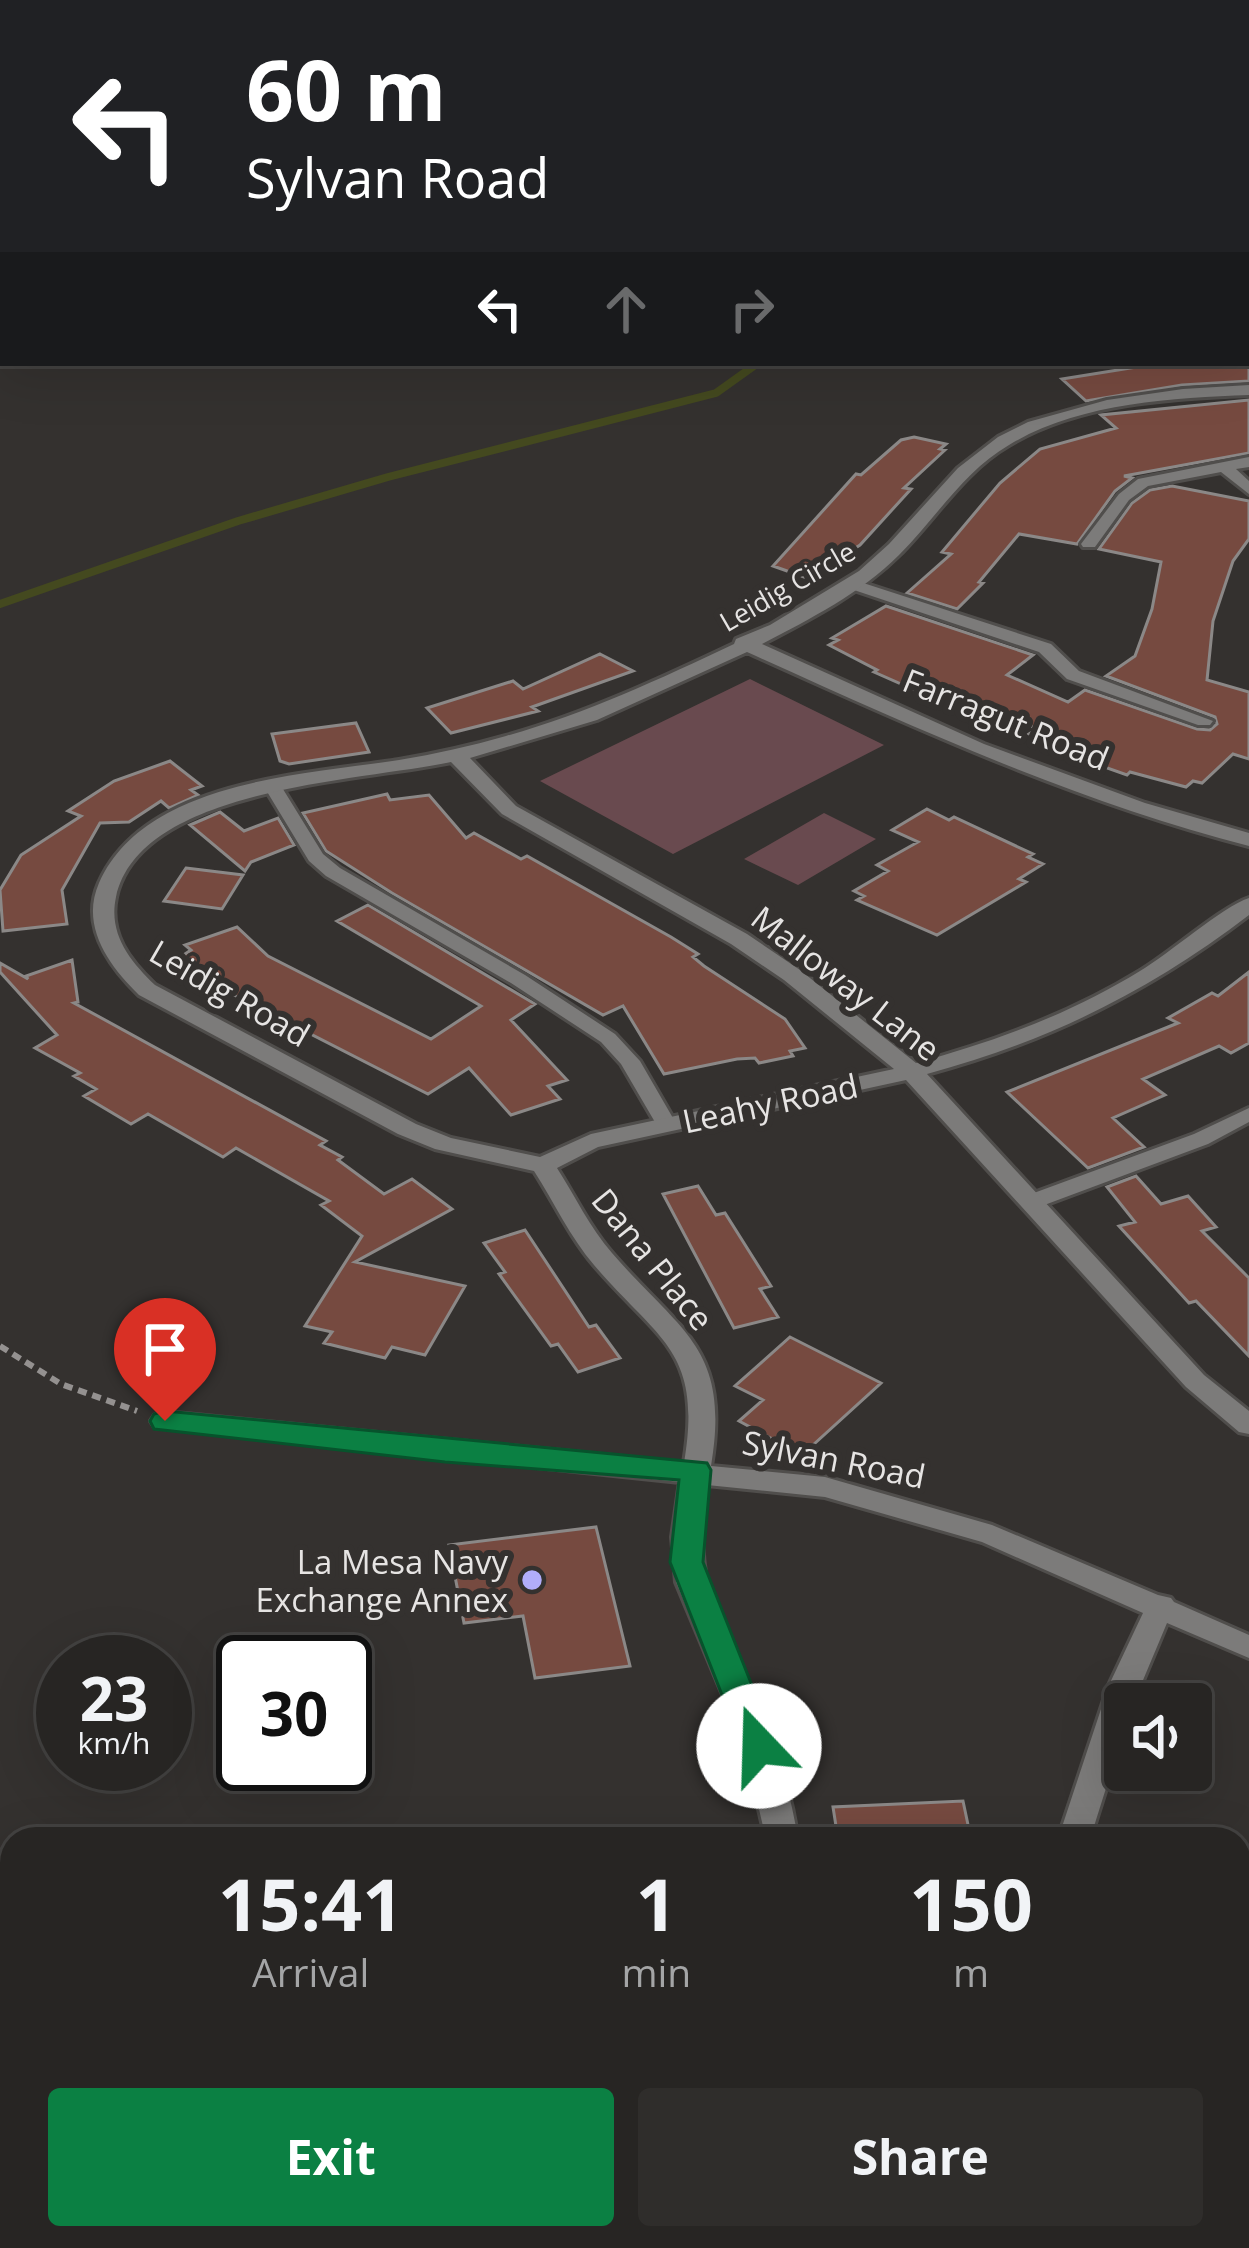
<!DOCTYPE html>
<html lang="en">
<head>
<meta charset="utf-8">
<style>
  body { margin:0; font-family:"Open Sans",sans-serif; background:#2f2d2b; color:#f1f3f6; height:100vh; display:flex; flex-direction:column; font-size:45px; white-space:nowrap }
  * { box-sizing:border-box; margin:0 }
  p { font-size:39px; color:#a4a5a6 }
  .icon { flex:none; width:66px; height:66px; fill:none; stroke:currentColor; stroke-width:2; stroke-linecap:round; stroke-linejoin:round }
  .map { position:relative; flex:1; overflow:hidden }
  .drawer { position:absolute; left:0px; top:1827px; width:1251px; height:423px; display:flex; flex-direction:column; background:#272523; border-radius:36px 36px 0 0; box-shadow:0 12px 48px #0002,0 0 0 3px #434241 }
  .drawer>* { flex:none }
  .top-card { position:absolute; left:0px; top:0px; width:1251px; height:366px; box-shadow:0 12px 48px #0002,0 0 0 3px #434241; background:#202124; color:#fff; overflow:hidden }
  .fabs { position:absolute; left:1104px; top:1683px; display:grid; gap:24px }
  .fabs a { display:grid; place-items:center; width:108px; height:108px; border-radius:12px; background:#272523; box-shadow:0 12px 48px #0002,0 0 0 3px #434241; font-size:60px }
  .speed { position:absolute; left:36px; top:1635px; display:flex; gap:24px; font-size:60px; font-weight:700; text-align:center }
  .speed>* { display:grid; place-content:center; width:156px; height:156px; border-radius:50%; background:#272523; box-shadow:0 12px 48px #0002,0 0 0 3px #434241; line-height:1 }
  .speed small { font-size:30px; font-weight:400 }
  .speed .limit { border:6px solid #111; border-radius:18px; background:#fff; color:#111 }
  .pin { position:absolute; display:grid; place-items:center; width:102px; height:102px; color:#fff; margin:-123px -51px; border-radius:50% 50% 50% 0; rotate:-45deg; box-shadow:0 0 12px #0007 }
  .pin .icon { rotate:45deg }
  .me { position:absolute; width:132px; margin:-66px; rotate:339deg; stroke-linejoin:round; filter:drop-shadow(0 0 9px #0008) }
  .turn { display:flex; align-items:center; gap:42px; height:252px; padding:0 48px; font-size:54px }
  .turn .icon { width:156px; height:156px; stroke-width:2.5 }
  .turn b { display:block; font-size:84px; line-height:102px }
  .lanes { display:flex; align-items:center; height:114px; padding:0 48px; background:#0003; justify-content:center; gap:60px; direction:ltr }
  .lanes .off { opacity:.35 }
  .eta { display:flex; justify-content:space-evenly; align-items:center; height:204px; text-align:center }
  .eta b { font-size:72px; font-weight:700; line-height:84px }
  .cta { display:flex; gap:24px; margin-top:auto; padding:24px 48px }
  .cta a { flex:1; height:138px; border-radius:12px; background:#0b8043; color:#fff; font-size:48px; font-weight:700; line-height:138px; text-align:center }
  .cta a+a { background:#2f2d2b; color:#f1f3f6 }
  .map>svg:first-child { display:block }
  .green { fill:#694a4f }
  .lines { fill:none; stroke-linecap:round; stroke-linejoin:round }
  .stream { stroke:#44491f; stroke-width:8 }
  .building { fill:#764a40; stroke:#8b8887; stroke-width:3 }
  .service-casing { stroke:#504e4c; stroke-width:6 }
  .minor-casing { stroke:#504e4c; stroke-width:6 }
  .motorway-casing { stroke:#504e4c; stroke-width:6 }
  .path-far1 { stroke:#949190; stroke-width:3; stroke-dasharray:6 3; stroke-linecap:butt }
  .path { stroke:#949190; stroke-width:6; stroke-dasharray:9 6; stroke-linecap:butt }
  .service { fill:#7c7b7a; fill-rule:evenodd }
  .minor { fill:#7c7b7a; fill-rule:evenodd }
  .motorway { fill:#e3e2de; fill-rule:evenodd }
  .route { fill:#0b8043; stroke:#07532c; stroke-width:3 }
  .poi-dot { fill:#b1adfa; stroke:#34312f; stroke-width:4.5 }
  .labels { text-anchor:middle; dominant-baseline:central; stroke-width:12; stroke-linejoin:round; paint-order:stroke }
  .far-street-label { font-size:27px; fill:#e6e4e3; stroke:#34312f }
  .street-label { font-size:33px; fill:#e6e4e3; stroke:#34312f }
  .poi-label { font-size:33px; fill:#e6e4e3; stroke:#34312f; text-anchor:end }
</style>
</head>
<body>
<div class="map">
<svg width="1249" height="2248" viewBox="0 0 1249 2248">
  <rect width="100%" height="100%" fill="#34312f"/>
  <!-- green -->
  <path class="green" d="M750,679L884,745L673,854L540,781Z
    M824,813L876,839L798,885L744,859Z"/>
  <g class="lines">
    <!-- stream -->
    <path class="stream" d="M0,604L238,521L388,477L716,393L758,363"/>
  </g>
  <!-- building -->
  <path class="building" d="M1249,364V381L1182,385L1086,401L1062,379L1149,365Z
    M1249,400V453L1124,476L1132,478L1115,491L1077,544L1019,534L979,582L983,583L957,609L907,593L951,554L942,552L1000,483L1040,449L1116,428L1101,415Z
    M914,437L946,444L940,449L945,450L904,488L911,489L860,545L807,578L773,566L856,474L861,475L901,440Z
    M1172,486L1249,501V539L1233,561L1213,621L1207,680L1249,692V759L1233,754L1202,783L1193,781L1186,787L1130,772L1127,775L1034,742L1040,738L1029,734L1037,729L967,697L951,706L874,672L877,670L829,645L838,640L832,638L886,606L1033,655L1007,675L1068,702L1085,690L1197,729L1210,730L1217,724L1215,717L1106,676L1135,656L1152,609L1161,562L1099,549L1132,503L1150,490Z
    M600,654L633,671L532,707L538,711L451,733L427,708L513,681L523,689Z
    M356,723L369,752L289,764L280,761L272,734Z
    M170,761L202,786L191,790L198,795L169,808L161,801L129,822L100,823L62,890L67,924L3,931L0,890L21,855L81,816L68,811L114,781Z
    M387,794L390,800L429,795L466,838L474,833L521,859L527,856L671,937L698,954L693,957L704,966L785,1019L805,1048L790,1051L793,1056L759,1063L755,1058L737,1059L664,1074L623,1006L603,1015L392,893L326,851L303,813Z
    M927,809L949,820L954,817L1033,854L1028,857L1043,864L1019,879L1026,882L937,935L857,900L864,896L854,891L888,871L877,865L918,842L892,830Z
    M220,812L244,831L278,818L294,845L251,862L245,871L190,825Z
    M186,868L243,875L222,909L164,901Z
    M368,905L535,1004L511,1020L567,1080L548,1086L560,1099L511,1115L469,1068L428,1094L199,977L179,958L191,950L185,945L237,927L268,956L431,1039L481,1006L337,921Z
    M72,960L78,1002L74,1003L326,1141L320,1145L342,1157L338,1160L384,1194L412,1179L452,1209L355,1262L465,1286L425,1355L392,1347L385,1358L324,1343L332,1332L305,1326L362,1236L321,1205L329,1201L236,1148L223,1157L148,1114L131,1124L84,1096L96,1089L74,1076L80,1073L35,1048L57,1035L0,972V963L28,979L26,976Z
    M1249,972V1043L1231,1053L1219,1046L1143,1079L1165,1095L1113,1118L1144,1147L1088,1168L1007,1092L1178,1023L1168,1018L1212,993L1218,996Z
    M1136,1176L1161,1204L1188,1196L1216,1227L1202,1231L1249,1278V1356L1196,1301L1189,1303L1119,1226L1135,1222L1107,1187Z
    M698,1186L716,1215L725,1213L771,1286L760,1289L778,1317L734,1328L663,1194Z
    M525,1230L589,1327L596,1325L620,1358L578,1372L558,1344L551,1346L499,1274L505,1272L484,1243Z
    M790,1337L881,1383L802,1455L739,1421L763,1400L735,1386Z
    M596,1527L630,1666L535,1678L523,1616L464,1623L449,1545Z
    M963,1801L971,1839H838L833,1807Z"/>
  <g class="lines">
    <defs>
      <path id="service" d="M1248,60H1249V66H1248Z
        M1249,457V467L1236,469L1249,481V494L1221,472L1148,486L1129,500L1095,547H1083L1081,544L1119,494L1138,479Z
        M851,579L1051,644L1079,671L1213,721L1210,725H1198L1067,679L1039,652L845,587V581Z
        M272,780L278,781L323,854L340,868L525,975L615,1034L640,1061L677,1125L673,1129H659L621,1064L601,1042L511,983L326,876L309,861L263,785Z
        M1249,1108V1122L1208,1144L1039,1207H1023L1020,1202L1023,1197L1194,1134Z"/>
      <path id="minor" d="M923,0H943L946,3H926Z
        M1248,78H1249V86H1248Z
        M1249,385V395C1171,398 1078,403 1009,445C964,471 936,518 899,555C861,593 810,619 762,644L984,744L1145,803L1249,833V846C1074,801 911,726 747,652L597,720L470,758L516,806L747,934L800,970L916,1063C994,1042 1070,1014 1140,971C1169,954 1222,907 1249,898V915C1150,991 1047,1042 927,1074L1204,1375L1249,1411V1434L1239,1432L1186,1387L906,1080L598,1147L557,1168C575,1196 590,1228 612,1253C680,1332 731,1347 711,1466L825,1477L992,1525L1158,1595L1171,1598L1174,1602L1249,1635V1658L1167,1623L1133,1704H1125V1728L1090,1839H1058L1109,1685L1143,1613L982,1542L825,1497L707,1485C689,1592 724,1622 763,1714C779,1754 791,1796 798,1839H766L744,1745L676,1582L672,1537L680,1482L155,1427L151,1421L155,1415L165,1412L684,1463C703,1350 659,1341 594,1265C570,1237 554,1202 534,1171L435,1149L398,1134L139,995C109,966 80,926 99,883C145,780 304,775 399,760C435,754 471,746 506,736C585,714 660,679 734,644L736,639L770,625L859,571L889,544L958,468L998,437L1028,422L1107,400L1183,389ZM451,762L502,814L731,944L784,980L894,1069L591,1134L540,1157L451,1138L416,1124L155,985C130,961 108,934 116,897C140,787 363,781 451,762Z
        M684,2238H720L716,2248H680Z
        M1148,2238H1186L1191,2248H1153Z"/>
      <path id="motorway" d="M0,177H3V189H0Z
        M1248,185H1249V199H1248Z
        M0,202L3,203V217L0,216Z
        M1248,212H1249V226H1248Z"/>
    </defs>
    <!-- service casing -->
    <use href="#service" class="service-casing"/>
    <!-- minor casing -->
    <use href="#minor" class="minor-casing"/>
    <!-- motorway casing -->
    <use href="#motorway" class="motorway-casing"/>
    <!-- path-far1 -->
    <path class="path-far1" d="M1058,0L1070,3"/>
    <!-- path -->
    <path class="path" d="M0,1346L61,1384L137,1411"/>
    <!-- service -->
    <use href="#service" class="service"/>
    <!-- minor -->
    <use href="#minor" class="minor"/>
    <!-- motorway -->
    <use href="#motorway" class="motorway"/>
  </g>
  <!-- route -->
  <path class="route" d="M165,1411L707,1463L711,1470L703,1562L776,1746L771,1755L759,1759L747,1755L742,1746L670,1562L679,1480L445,1462L154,1429L150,1421L154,1414Z"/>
  <!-- markers -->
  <circle class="poi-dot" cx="532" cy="1580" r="12"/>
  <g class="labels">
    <!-- far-street labels -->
    <g class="far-street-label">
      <text transform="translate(787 586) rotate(-30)">Leidig Circle</text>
    </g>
    <!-- street labels -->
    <g class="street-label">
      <text transform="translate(1006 719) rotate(22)">Farragut Road</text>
      <text transform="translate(846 983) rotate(38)">Malloway Lane</text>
      <text transform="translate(230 993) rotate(30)">Leidig Road</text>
      <text transform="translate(770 1103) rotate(-12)">Leahy Road</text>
      <text transform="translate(653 1259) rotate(51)">Dana Place</text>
      <text transform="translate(834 1459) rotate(11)">Sylvan Road</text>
    </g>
    <!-- poi labels -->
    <g class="poi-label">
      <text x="508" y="1561">La Mesa Navy<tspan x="508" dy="38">Exchange Annex</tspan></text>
    </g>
  </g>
</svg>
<div class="fabs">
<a><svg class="icon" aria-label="sound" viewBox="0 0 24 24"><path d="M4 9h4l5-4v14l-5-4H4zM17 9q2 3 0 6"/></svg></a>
</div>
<div class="speed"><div>23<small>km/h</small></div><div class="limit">30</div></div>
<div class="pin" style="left:165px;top:1421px;background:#d93025"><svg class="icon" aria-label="arrive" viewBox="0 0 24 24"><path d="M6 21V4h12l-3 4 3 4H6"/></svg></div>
<svg class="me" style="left:759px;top:1746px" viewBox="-20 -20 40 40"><circle r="19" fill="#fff"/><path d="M0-13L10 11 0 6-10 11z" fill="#0b8043"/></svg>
<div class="top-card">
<div class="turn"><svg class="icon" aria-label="left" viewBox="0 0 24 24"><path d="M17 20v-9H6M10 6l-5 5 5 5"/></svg><div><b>60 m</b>Sylvan Road</div></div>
<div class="lanes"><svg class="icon" aria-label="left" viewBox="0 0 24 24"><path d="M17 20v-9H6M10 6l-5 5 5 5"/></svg><svg class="icon off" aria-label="ahead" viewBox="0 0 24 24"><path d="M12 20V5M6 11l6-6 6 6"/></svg><svg class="icon off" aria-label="right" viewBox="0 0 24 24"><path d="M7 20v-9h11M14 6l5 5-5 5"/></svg></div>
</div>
<section class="drawer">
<div class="eta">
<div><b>15:41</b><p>Arrival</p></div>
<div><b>1</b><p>min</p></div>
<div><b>150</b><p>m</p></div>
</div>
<div class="cta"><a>Exit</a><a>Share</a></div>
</section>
</div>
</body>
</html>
